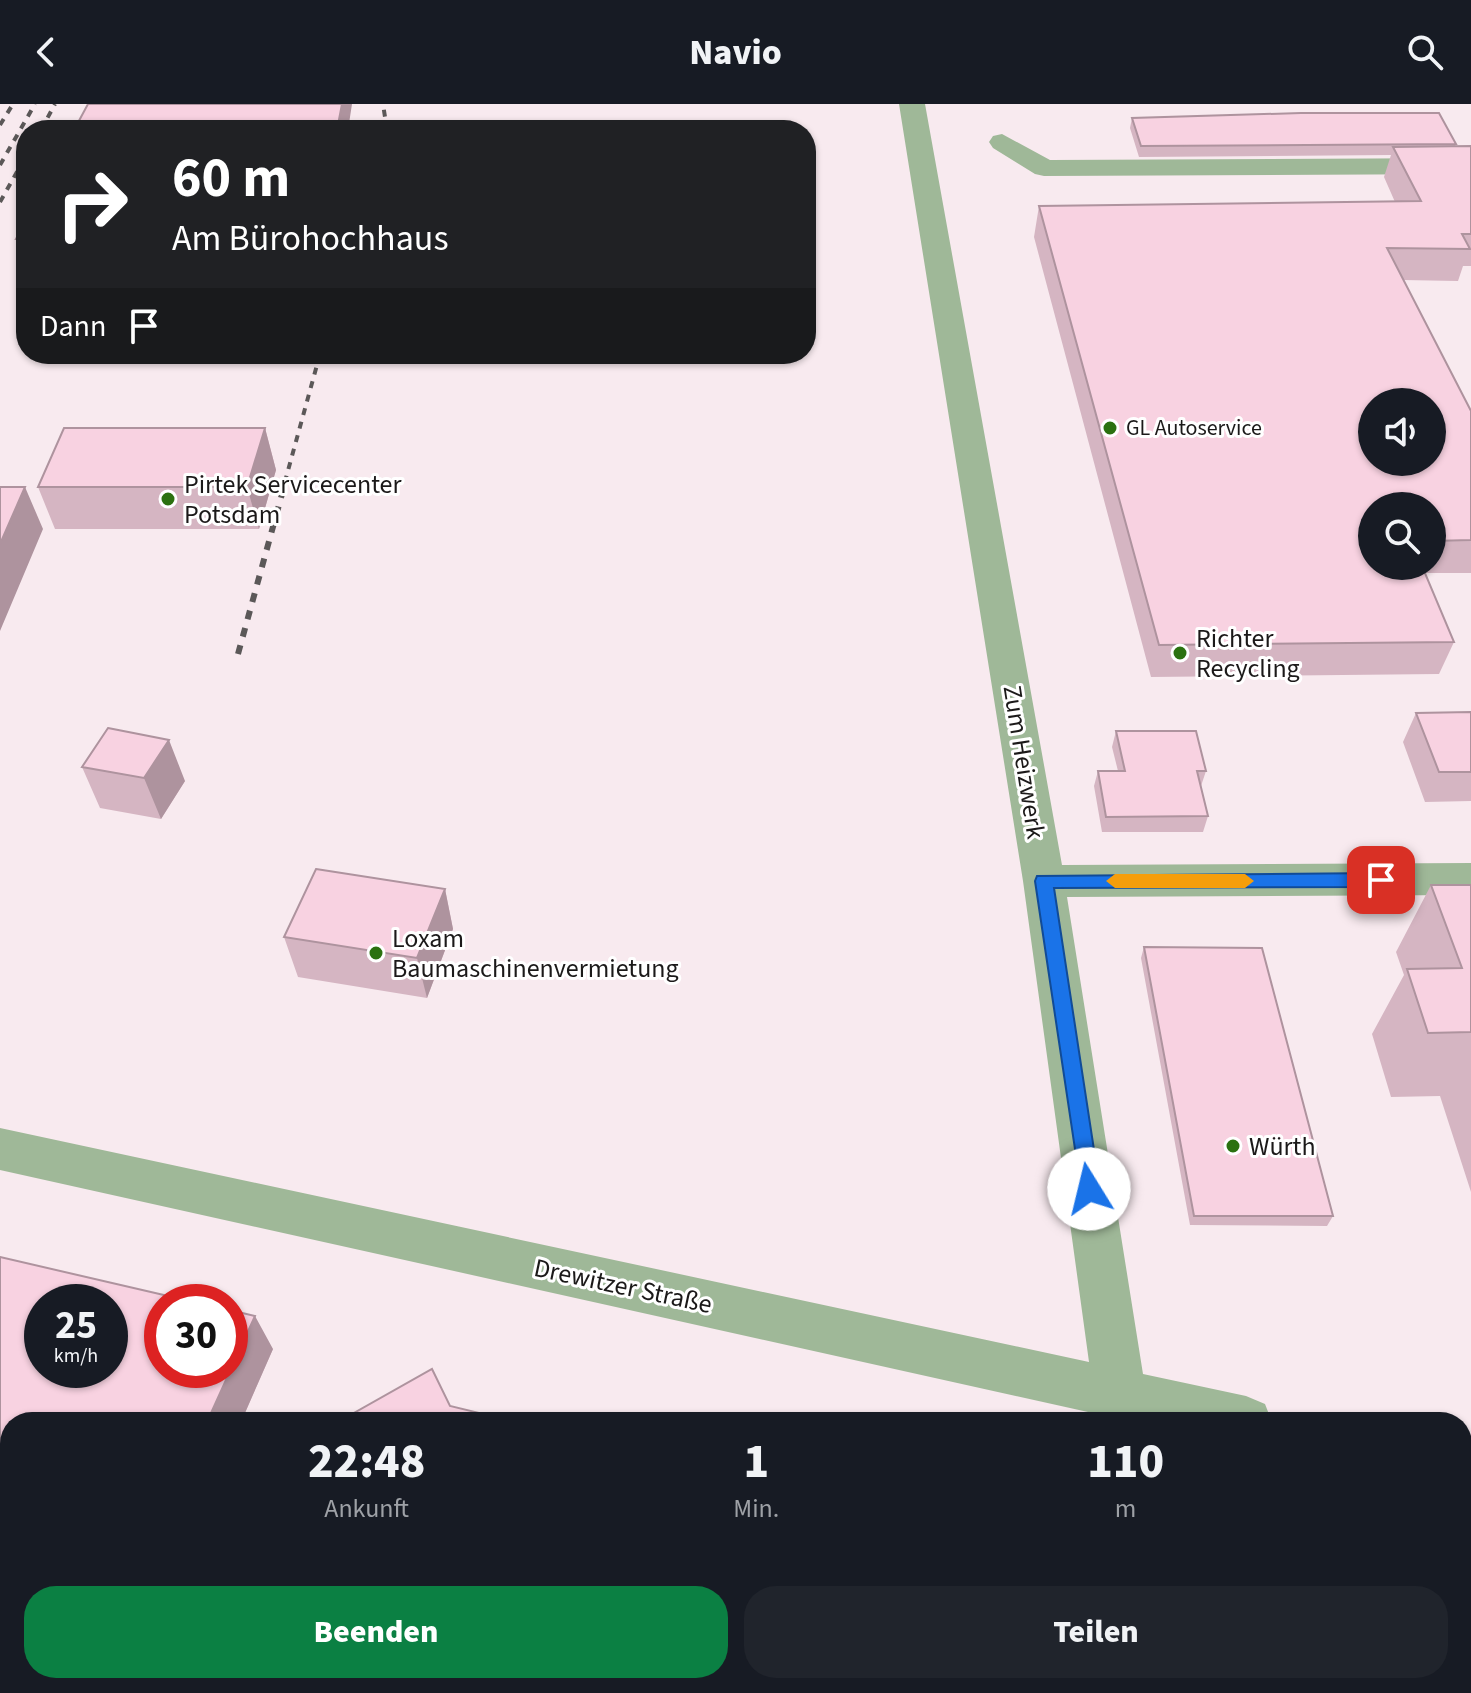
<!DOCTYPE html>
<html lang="de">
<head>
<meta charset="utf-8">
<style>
  body { margin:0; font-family:"Source Sans 3",sans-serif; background:#20242c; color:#f1f3f6; height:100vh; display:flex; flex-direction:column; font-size:30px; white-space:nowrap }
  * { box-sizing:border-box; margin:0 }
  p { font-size:26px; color:#9ea1a6 }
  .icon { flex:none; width:44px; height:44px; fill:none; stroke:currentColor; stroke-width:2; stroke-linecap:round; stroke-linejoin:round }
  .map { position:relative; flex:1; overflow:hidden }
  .side { position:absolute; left:0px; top:1308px; width:1472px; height:282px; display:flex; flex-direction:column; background:#171b24; border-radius:32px 32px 0 0; box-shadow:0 2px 6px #0004 }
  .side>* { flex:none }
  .guide { position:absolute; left:16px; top:16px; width:800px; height:244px; border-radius:32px; box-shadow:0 2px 6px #0004; background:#202124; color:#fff; overflow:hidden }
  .fabs { position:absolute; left:1358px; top:284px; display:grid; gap:16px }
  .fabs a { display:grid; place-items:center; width:88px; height:88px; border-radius:50%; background:#171b24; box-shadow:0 2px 6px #0004; font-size:40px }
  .speed { position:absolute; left:24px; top:1180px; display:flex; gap:16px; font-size:40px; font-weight:700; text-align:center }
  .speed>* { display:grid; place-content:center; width:104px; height:104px; border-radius:50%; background:#171b24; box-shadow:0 2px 6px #0004; line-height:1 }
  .speed small { font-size:20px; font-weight:400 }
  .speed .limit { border:12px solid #d22; background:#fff; color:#111 }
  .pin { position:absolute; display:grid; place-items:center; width:68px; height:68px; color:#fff; margin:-34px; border-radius:16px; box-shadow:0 4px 12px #0006 }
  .me { position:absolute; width:88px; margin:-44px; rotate:351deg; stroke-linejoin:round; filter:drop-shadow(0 0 6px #0008) }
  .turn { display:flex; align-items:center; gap:28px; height:168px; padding:0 24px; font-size:36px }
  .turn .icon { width:104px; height:104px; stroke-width:2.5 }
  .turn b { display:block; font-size:56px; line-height:68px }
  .then { display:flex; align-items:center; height:76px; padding:0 24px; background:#0003; gap:16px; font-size:30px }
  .eta { display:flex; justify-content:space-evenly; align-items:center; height:136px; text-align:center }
  .eta b { font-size:48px; font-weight:800; line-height:56px }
  .cta { display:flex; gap:16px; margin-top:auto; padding:16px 24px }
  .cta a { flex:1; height:92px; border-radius:32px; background:#0b8043; color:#fff; font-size:32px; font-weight:800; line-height:92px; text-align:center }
  .cta a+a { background:#20242c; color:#f1f3f6 }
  header { display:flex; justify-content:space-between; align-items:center; height:104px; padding:0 24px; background:#171b24; font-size:36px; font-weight:800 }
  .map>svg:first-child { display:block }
  .built { fill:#f8eaef; fill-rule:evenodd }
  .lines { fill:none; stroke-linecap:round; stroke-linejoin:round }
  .minor { fill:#9fb898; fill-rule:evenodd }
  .rail-far1 { stroke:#5b5858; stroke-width:4; stroke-dasharray:7 7; stroke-linecap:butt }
  .rail { stroke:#5b5858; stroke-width:6; stroke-dasharray:9 9; stroke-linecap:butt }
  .wall { fill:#d5b5c2; fill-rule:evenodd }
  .shaded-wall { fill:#ae939e }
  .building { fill:#f8d2e1; stroke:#ae939e; stroke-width:2; fill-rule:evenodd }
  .route { fill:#1a73e8; stroke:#114b97; stroke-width:2 }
  .slow { fill:#f59e0b }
  .poi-dot { fill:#2b7110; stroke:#fff; stroke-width:3 }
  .labels { text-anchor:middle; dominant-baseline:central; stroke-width:6; stroke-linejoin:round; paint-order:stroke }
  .far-poi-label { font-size:22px; fill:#1b1919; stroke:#fff; text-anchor:start }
  .poi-label { font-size:26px; fill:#1b1919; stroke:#fff; text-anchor:start }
  .street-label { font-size:26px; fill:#1b1919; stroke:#fff }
</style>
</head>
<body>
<header><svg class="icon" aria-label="back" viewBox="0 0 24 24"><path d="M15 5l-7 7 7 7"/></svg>Navio<svg class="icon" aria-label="search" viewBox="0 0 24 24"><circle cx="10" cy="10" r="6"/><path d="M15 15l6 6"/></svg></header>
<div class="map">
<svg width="1471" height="1589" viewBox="0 0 1471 1589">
  <rect width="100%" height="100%" fill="#fdf8fa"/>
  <!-- built -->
  <path class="built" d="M0,0H1471V1589H0ZM26,26H806V250H26ZM1372,298H1432V358H1372ZM1372,402H1432V462H1372ZM42,1198H110V1266H42ZM162,1198H230V1266H162ZM10,1318H1462V1580H10Z"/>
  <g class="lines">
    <!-- minor -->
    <path class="minor" d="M899,0H925L1062,761L1471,759V791L1067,793L1143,1270L1246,1292L1265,1300L1272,1318H1098L1097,1310L0,1066V1024L1089,1258L1023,777Z
      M1002,30L1050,56L1471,54V70L1044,72L1035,70L993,44L989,38L993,32Z
      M1462,1338L1471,1340V1394L1462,1392Z
      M1129,1580H1187L1188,1589H1130Z"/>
    <!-- rail-far1 -->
    <path class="rail-far1" d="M0,21L13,0
      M41,26L55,0
      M381,26L385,13L383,0
      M0,61L35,0
      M0,98L26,52
      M281,392L320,250"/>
    <!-- rail -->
    <path class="rail" d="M238,550L282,390"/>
  </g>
  <!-- wall -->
  <path class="wall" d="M1132,14L1456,40L1455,42H1471V162H1463L1458,177L1403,176L1471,307V469H1425L1454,538L1439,570L1151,573L1034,133L1039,102L1395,98L1384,73L1391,51L1139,53L1130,24ZM1432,402V462H1372Z
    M16,135H26V164Z
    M265,324L276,366L259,425H55L38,383Z
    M1471,608V697L1425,698L1403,638L1416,609Z
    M1116,627L1206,667L1201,682L1208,712L1203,728H1102L1094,682L1098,667H1118L1112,643Z
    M82,663L185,677L161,715L100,704Z
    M1431,781H1471V1088L1440,992L1391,993L1372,930L1404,871L1396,848Z
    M445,785L453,825L427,894L298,873L284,833Z
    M1144,843L1333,1112L1327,1122L1190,1121L1141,854Z
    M0,1153L273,1245L241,1318H10V1382L0,1379Z"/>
  <!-- shaded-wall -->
  <path class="shaded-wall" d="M342,0H352L348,26H337Z
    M265,324L276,366L259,425L247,383Z
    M25,383L43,425L0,527V440Z
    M169,636L185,677L161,715L144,674Z
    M445,785L453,825L427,894L417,854Z
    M255,1212L273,1245L241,1318H207Z"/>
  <!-- building -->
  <path class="building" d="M88,0H342L337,26H74Z
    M1301,9H1439L1456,40L1141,42L1132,14Z
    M1471,42V130H1462L1470,145L1387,144L1471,307V436L1432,437V402H1372V462H1422L1454,538L1159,541L1039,102L1421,97L1393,43ZM1372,298H1432V358H1372Z
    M26,116V135H16Z
    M64,324H265L247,383H38Z
    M0,383H25L0,440Z
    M1471,608V668H1439L1416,609Z
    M108,624L169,636L144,674L82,663Z
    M1116,627H1196L1206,667H1197L1208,712L1106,713L1098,667H1125Z
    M316,765L445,785L417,854L284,833Z
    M1431,781H1471V928L1428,929L1407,865L1462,864Z
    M1144,843L1262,844L1333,1112H1194Z
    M0,1153L194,1198H162V1266H230V1206L255,1212L207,1318H10V1360L0,1357ZM42,1198H110V1266H42Z
    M432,1265L450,1302L516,1318H338Z"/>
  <!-- route -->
  <path class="route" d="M1381,769L1390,776L1381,783L1054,784L1100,1085L1097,1092L1089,1094L1082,1092L1035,777L1037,772Z"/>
  <!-- slow -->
  <path class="slow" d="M1115,770H1245L1254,777L1245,784H1115L1106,777Z"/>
  <!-- markers -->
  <g class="poi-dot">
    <circle cx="1110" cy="324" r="8"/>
    <circle cx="168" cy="395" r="8"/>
    <circle cx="1180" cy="549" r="8"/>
    <circle cx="376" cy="849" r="8"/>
    <circle cx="1233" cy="1042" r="8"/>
  </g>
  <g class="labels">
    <!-- far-poi labels -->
    <g class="far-poi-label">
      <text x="1126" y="324">GL Autoservice</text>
    </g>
    <!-- poi labels -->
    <g class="poi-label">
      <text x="184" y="380">Pirtek Servicecenter<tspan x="184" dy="30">Potsdam</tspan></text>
      <text x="1196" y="534">Richter<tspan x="1196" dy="30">Recycling</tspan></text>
      <text x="392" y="834">Loxam<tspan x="392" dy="30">Baumaschinenvermietung</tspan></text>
      <text x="1249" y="1042">Würth</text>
    </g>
    <!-- street labels -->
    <g class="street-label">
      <text transform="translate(1024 658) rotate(81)">Zum Heizwerk</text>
      <text transform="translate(623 1182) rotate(12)">Drewitzer Straße</text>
    </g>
  </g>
</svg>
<div class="fabs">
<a><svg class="icon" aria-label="sound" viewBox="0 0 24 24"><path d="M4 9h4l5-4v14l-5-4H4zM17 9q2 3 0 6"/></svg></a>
<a><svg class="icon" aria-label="search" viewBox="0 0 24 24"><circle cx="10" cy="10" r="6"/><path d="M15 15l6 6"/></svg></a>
</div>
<div class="speed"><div>25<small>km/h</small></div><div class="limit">30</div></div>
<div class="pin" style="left:1381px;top:776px;background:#d93025"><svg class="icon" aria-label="arrive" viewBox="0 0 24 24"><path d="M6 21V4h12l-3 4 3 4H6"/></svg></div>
<svg class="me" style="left:1089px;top:1085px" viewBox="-20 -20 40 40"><circle r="19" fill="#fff"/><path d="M0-13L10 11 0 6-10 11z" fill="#1a73e8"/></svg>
<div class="guide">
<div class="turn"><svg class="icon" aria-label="right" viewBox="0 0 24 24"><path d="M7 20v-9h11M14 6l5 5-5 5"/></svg><div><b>60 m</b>Am Bürohochhaus</div></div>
<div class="then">Dann<svg class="icon" aria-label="arrive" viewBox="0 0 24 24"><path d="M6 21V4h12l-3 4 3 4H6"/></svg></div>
</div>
<section class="side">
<div class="eta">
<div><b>22:48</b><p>Ankunft</p></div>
<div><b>1</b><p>Min.</p></div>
<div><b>110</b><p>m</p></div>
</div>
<div class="cta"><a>Beenden</a><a>Teilen</a></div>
</section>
</div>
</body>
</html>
